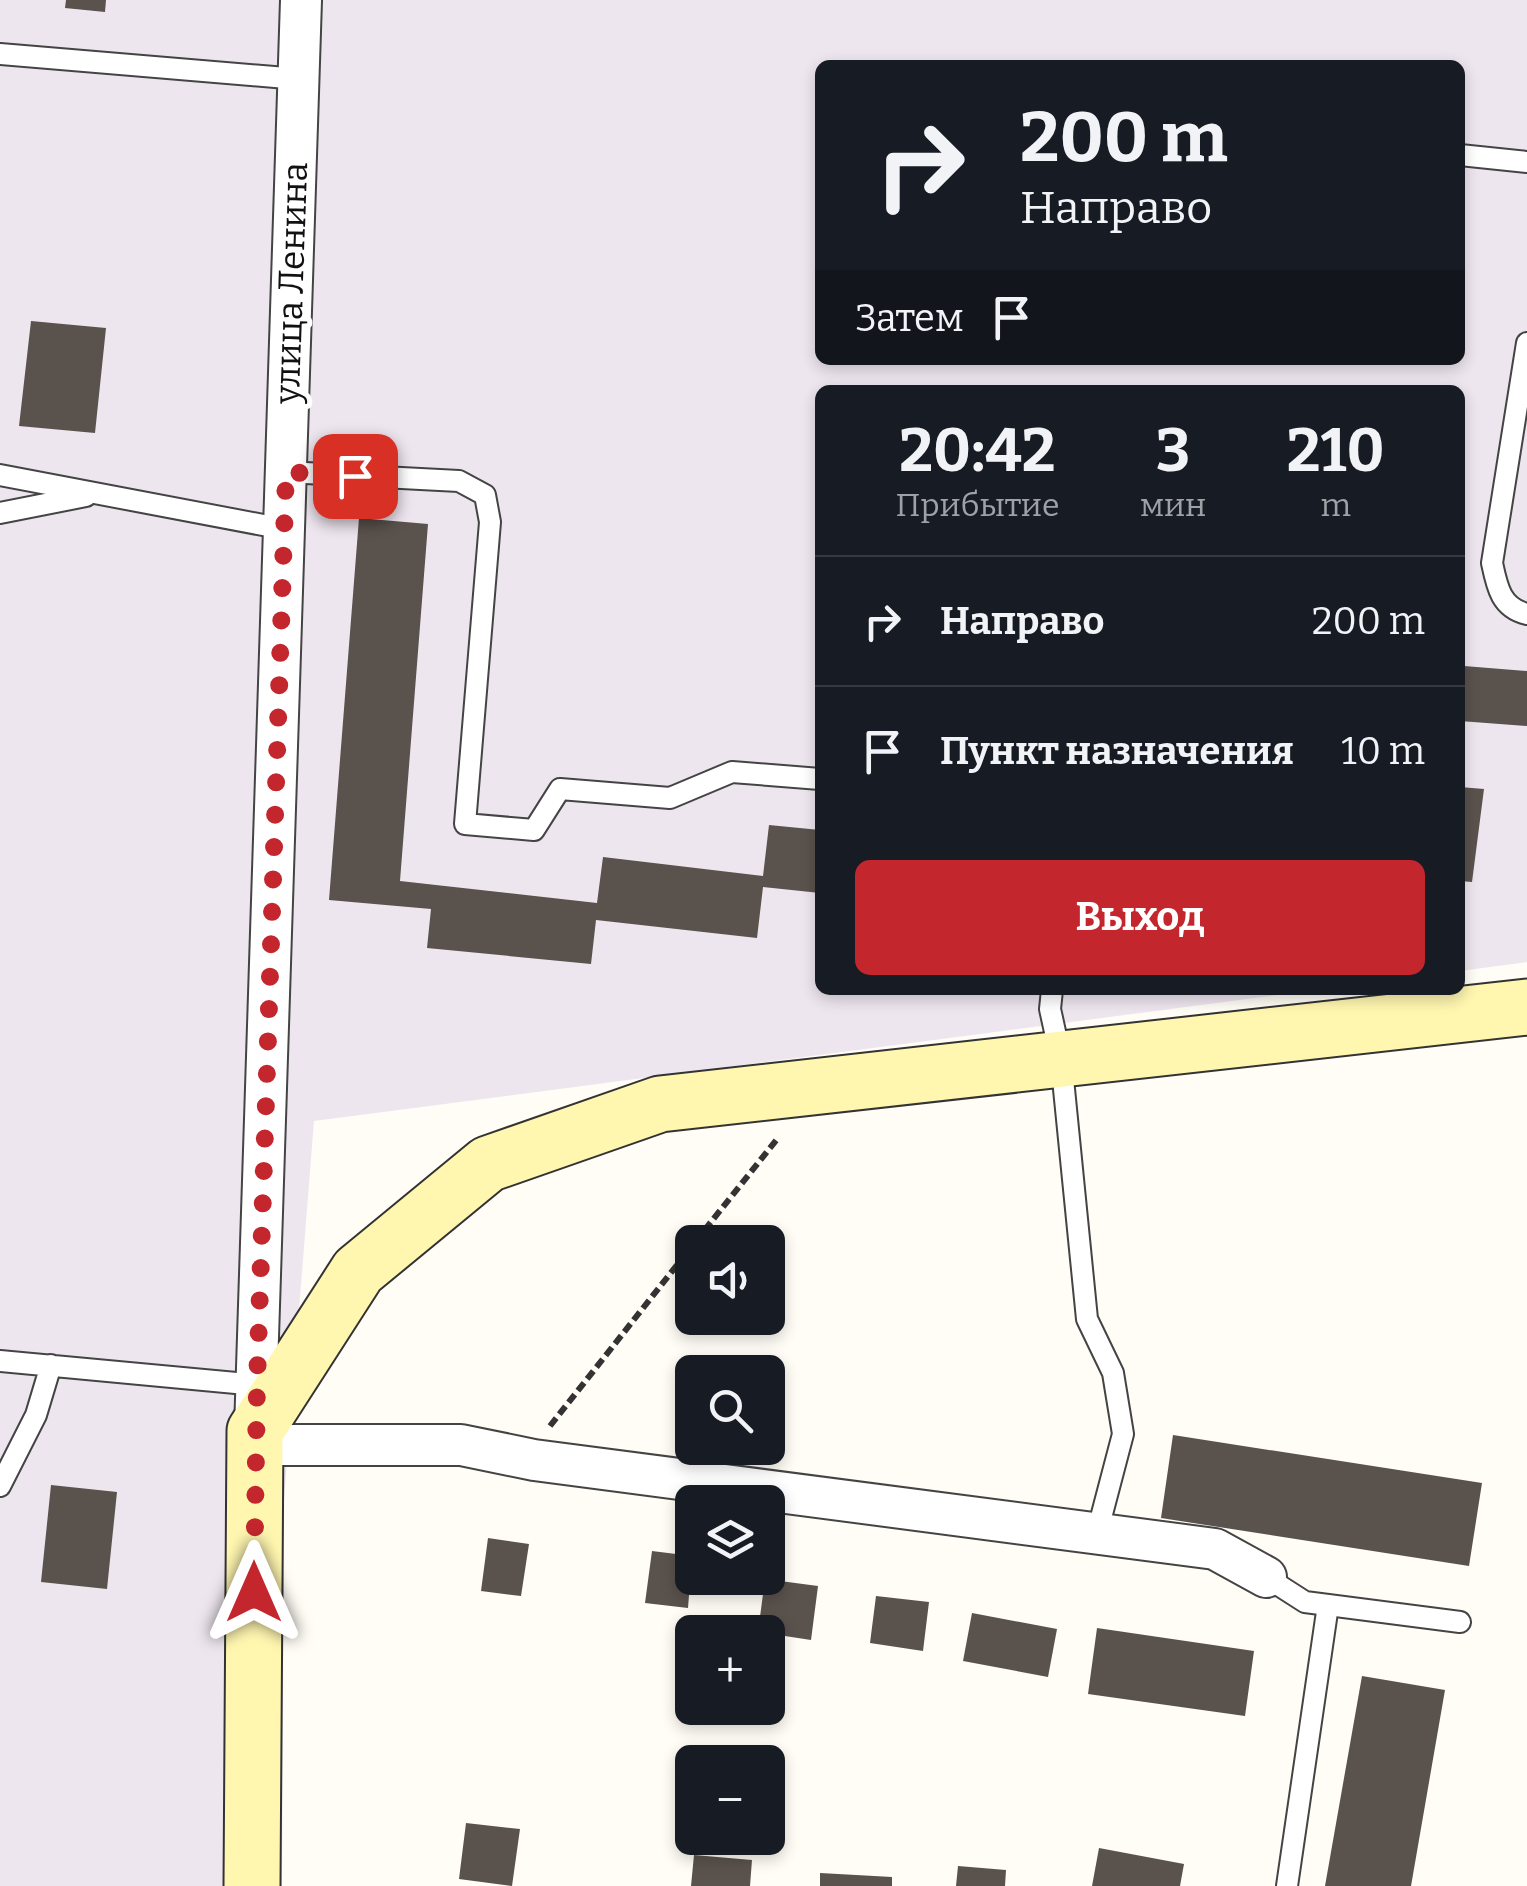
<!DOCTYPE html>
<html lang="ru">
<head>
<meta charset="utf-8">
<style>
  body { margin:0; font-family:Bitter,serif; background:#242831; color:#f1f3f6; height:100vh; display:flex; flex-direction:column; font-size:38px; white-space:nowrap }
  * { box-sizing:border-box; margin:0 }
  p { font-size:32px; color:#9ea1a6 }
  .icon { flex:none; width:55px; height:55px; fill:none; stroke:currentColor; stroke-width:2; stroke-linecap:round; stroke-linejoin:round }
  .map { position:relative; flex:1; overflow:hidden }
  .side { position:absolute; left:815px; top:385px; width:650px; height:610px; display:flex; flex-direction:column; background:#171b24; border-radius:15px; box-shadow:0 5px 15px #0003 }
  .side>* { flex:none }
  .guide { position:absolute; left:815px; top:60px; width:650px; height:305px; border-radius:15px; box-shadow:0 5px 15px #0003; background:#171b24; color:#f1f3f6; overflow:hidden }
  .fabs { position:absolute; left:675px; top:1225px; display:grid; gap:20px }
  .fabs a { display:grid; place-items:center; width:110px; height:110px; border-radius:15px; background:#171b24; box-shadow:0 5px 15px #0003; font-size:50px }
  .pin { position:absolute; display:grid; place-items:center; width:85px; height:85px; color:#fff; margin:-42px; border-radius:20px; box-shadow:0 5px 15px #0006 }
  .me { position:absolute; width:110px; margin:-55px; rotate:0deg; stroke-linejoin:round; filter:drop-shadow(0 0 8px #0008) }
  .turn { display:flex; align-items:center; gap:35px; height:210px; padding:0 40px; font-size:45px }
  .turn .icon { width:130px; height:130px; stroke-width:2.5 }
  .turn b { display:block; font-size:70px; line-height:85px }
  .then { display:flex; align-items:center; height:95px; padding:0 40px; background:#0003; gap:20px; font-size:38px }
  .eta { display:flex; justify-content:space-evenly; align-items:center; height:170px; text-align:center }
  .eta b { font-size:60px; font-weight:700; line-height:70px }
  .action { display:flex; gap:20px; margin-top:auto; padding:20px 40px }
  .action a { flex:1; height:115px; border-radius:15px; background:#c4262e; color:#fff; font-size:40px; font-weight:700; line-height:115px; text-align:center }
  ul { padding:0; list-style:none }
  li { display:flex; align-items:center; gap:30px; height:130px; padding:0 40px; border-top:2px solid #363941 }
  li div { flex:1 }
  li b { display:block; font-size:38px }
  li em { font-style:normal }
  .map>svg:first-child { display:block }
  .industrial { fill:#eee6ef; fill-rule:evenodd }
  .building { fill:#5a524d }
  .lines { fill:none; stroke-linecap:round; stroke-linejoin:round }
  .lane-casing { stroke:#444; stroke-width:24 }
  .street-casing { stroke:#444; stroke-width:44 }
  .secondary-casing { stroke:#333; stroke-width:59 }
  .path { stroke:#333; stroke-width:6; stroke-dasharray:10 5; stroke-linecap:butt }
  .lane { stroke:#fff; stroke-width:20 }
  .street { stroke:#fff; stroke-width:40 }
  .secondary { stroke:#fff6b0; stroke-width:55 }
  .route { stroke:#c4262e; stroke-width:18; stroke-dasharray:0 32.4 }
  .labels { text-anchor:middle; dominant-baseline:central; stroke-width:10; stroke-linejoin:round; paint-order:stroke }
  .street-label { font-size:35px; fill:#111; stroke:#fff }
</style>
</head>
<body>
<div class="map">
<svg width="1527" height="1886" viewBox="0 0 1527 1886">
  <rect width="100%" height="100%" fill="#fffdf5"/>
  <!-- industrial -->
  <path class="industrial" d="M0,0H1527V962L1460,971V390H820V990H1316L314,1121L284,1500L282,1886H0ZM820,65H1460V360H820Z"/>
  <!-- building -->
  <path class="building" d="M66,0H106L105,12L65,8Z
    M31,321L106,328L95,433L19,426Z
    M359,518L428,524L400,881L597,903L603,857L763,876L769,825L820,830V893L763,887L757,938L596,920L591,964L427,948L431,909L329,900Z
    M1464,666L1527,671V726L1460,721Z
    M1460,787L1484,789L1472,882L1460,881Z
    M1173,1435L1482,1483L1469,1566L1161,1518Z
    M51,1485L117,1492L107,1589L41,1582Z
    M488,1538L529,1544L521,1596L481,1591Z
    M652,1551L692,1556L688,1608L645,1603Z
    M765,1579L818,1586L811,1640L758,1632Z
    M876,1596L929,1602L923,1651L870,1643Z
    M972,1613L1057,1629L1048,1677L963,1661Z
    M1097,1628L1254,1651L1245,1716L1088,1694Z
    M1362,1676L1445,1690L1411,1886H1325Z
    M466,1823L520,1829L512,1886L459,1879Z
    M1099,1848L1184,1864L1180,1886H1092Z
    M694,1855L752,1860L750,1886H691Z
    M958,1866L1006,1870L1005,1886H956Z
    M820,1873L892,1877V1886H820Z"/>
  <g class="lines">
    <defs>
      <path id="lane" d="M0,54L298,79
        M1460,155L1527,162
        M1527,343L1492,563C1497,587 1501,608 1527,614
        M286,472L459,481L485,495L490,522L465,824L534,830L560,789L670,798L732,772L820,779
        M0,475L284,529
        M0,513L86,496
        M1052,990L1050,1009L1061,1059L1087,1319L1113,1373L1123,1434L1097,1533
        M0,1361L257,1385
        M0,1486L36,1415L51,1365
        M1266,1577L1305,1602L1460,1622
        M1287,1886L1328,1605"/>
      <path id="street" d="M255,1430L301,0
        M256,1445H461L534,1460L1215,1549L1266,1577"/>
      <path id="secondary" d="M252,1886L255,1431L358,1271L488,1164L660,1104L1527,1007"/>
    </defs>
    <!-- lane casing -->
    <use href="#lane" class="lane-casing"/>
    <!-- street casing -->
    <use href="#street" class="street-casing"/>
    <!-- secondary casing -->
    <use href="#secondary" class="secondary-casing"/>
    <!-- path -->
    <path class="path" d="M695,1242L778,1138
      M550,1426L692,1246"/>
    <!-- lane -->
    <use href="#lane" class="lane"/>
    <!-- street -->
    <use href="#street" class="street"/>
    <!-- secondary -->
    <use href="#secondary" class="secondary"/>
  </g>
  <g class="lines">
    <!-- route -->
    <path class="route" d="M254,1592L257,1384L286,472L355,476"/>
  </g>
  <g class="labels">
    <!-- street labels -->
    <g class="street-label">
      <text transform="translate(291 283) rotate(-88)">улица Ленина</text>
    </g>
  </g>
</svg>
<div class="fabs">
<a><svg class="icon" aria-label="sound" viewBox="0 0 24 24"><path d="M4 9h4l5-4v14l-5-4H4zM17 9q2 3 0 6"/></svg></a>
<a><svg class="icon" aria-label="search" viewBox="0 0 24 24"><circle cx="10" cy="10" r="6"/><path d="M15 15l6 6"/></svg></a>
<a><svg class="icon" aria-label="layers" viewBox="0 0 24 24"><path d="M12 4l9 5-9 5-9-5zM3 14l9 5 9-5"/></svg></a>
<a>+</a>
<a>−</a>
</div>
<div class="pin" style="left:355px;top:476px;background:#d93025"><svg class="icon" aria-label="arrive" viewBox="0 0 24 24"><path d="M6 21V4h12l-3 4 3 4H6"/></svg></div>
<svg class="me" style="left:254px;top:1592px" viewBox="-20 -20 40 40"><path d="M0-17L14 15 0 8-14 15z" fill="#c4262e" stroke="#fff" stroke-width="4"/></svg>
<div class="guide">
<div class="turn"><svg class="icon" aria-label="right" viewBox="0 0 24 24"><path d="M7 20v-9h11M14 6l5 5-5 5"/></svg><div><b>200 m</b>Направо</div></div>
<div class="then">Затем<svg class="icon" aria-label="arrive" viewBox="0 0 24 24"><path d="M6 21V4h12l-3 4 3 4H6"/></svg></div>
</div>
<section class="side">
<div class="eta">
<div><b>20:42</b><p>Прибытие</p></div>
<div><b>3</b><p>мин</p></div>
<div><b>210</b><p>m</p></div>
</div>
<ul>
<li><svg class="icon" aria-label="right" viewBox="0 0 24 24"><path d="M7 20v-9h11M14 6l5 5-5 5"/></svg><div><b>Направо</b></div><em>200 m</em></li>
<li><svg class="icon" aria-label="arrive" viewBox="0 0 24 24"><path d="M6 21V4h12l-3 4 3 4H6"/></svg><div><b>Пункт назначения</b></div><em>10 m</em></li>
</ul>
<div class="action"><a>Выход</a></div>
</section>
</div>
</body>
</html>
